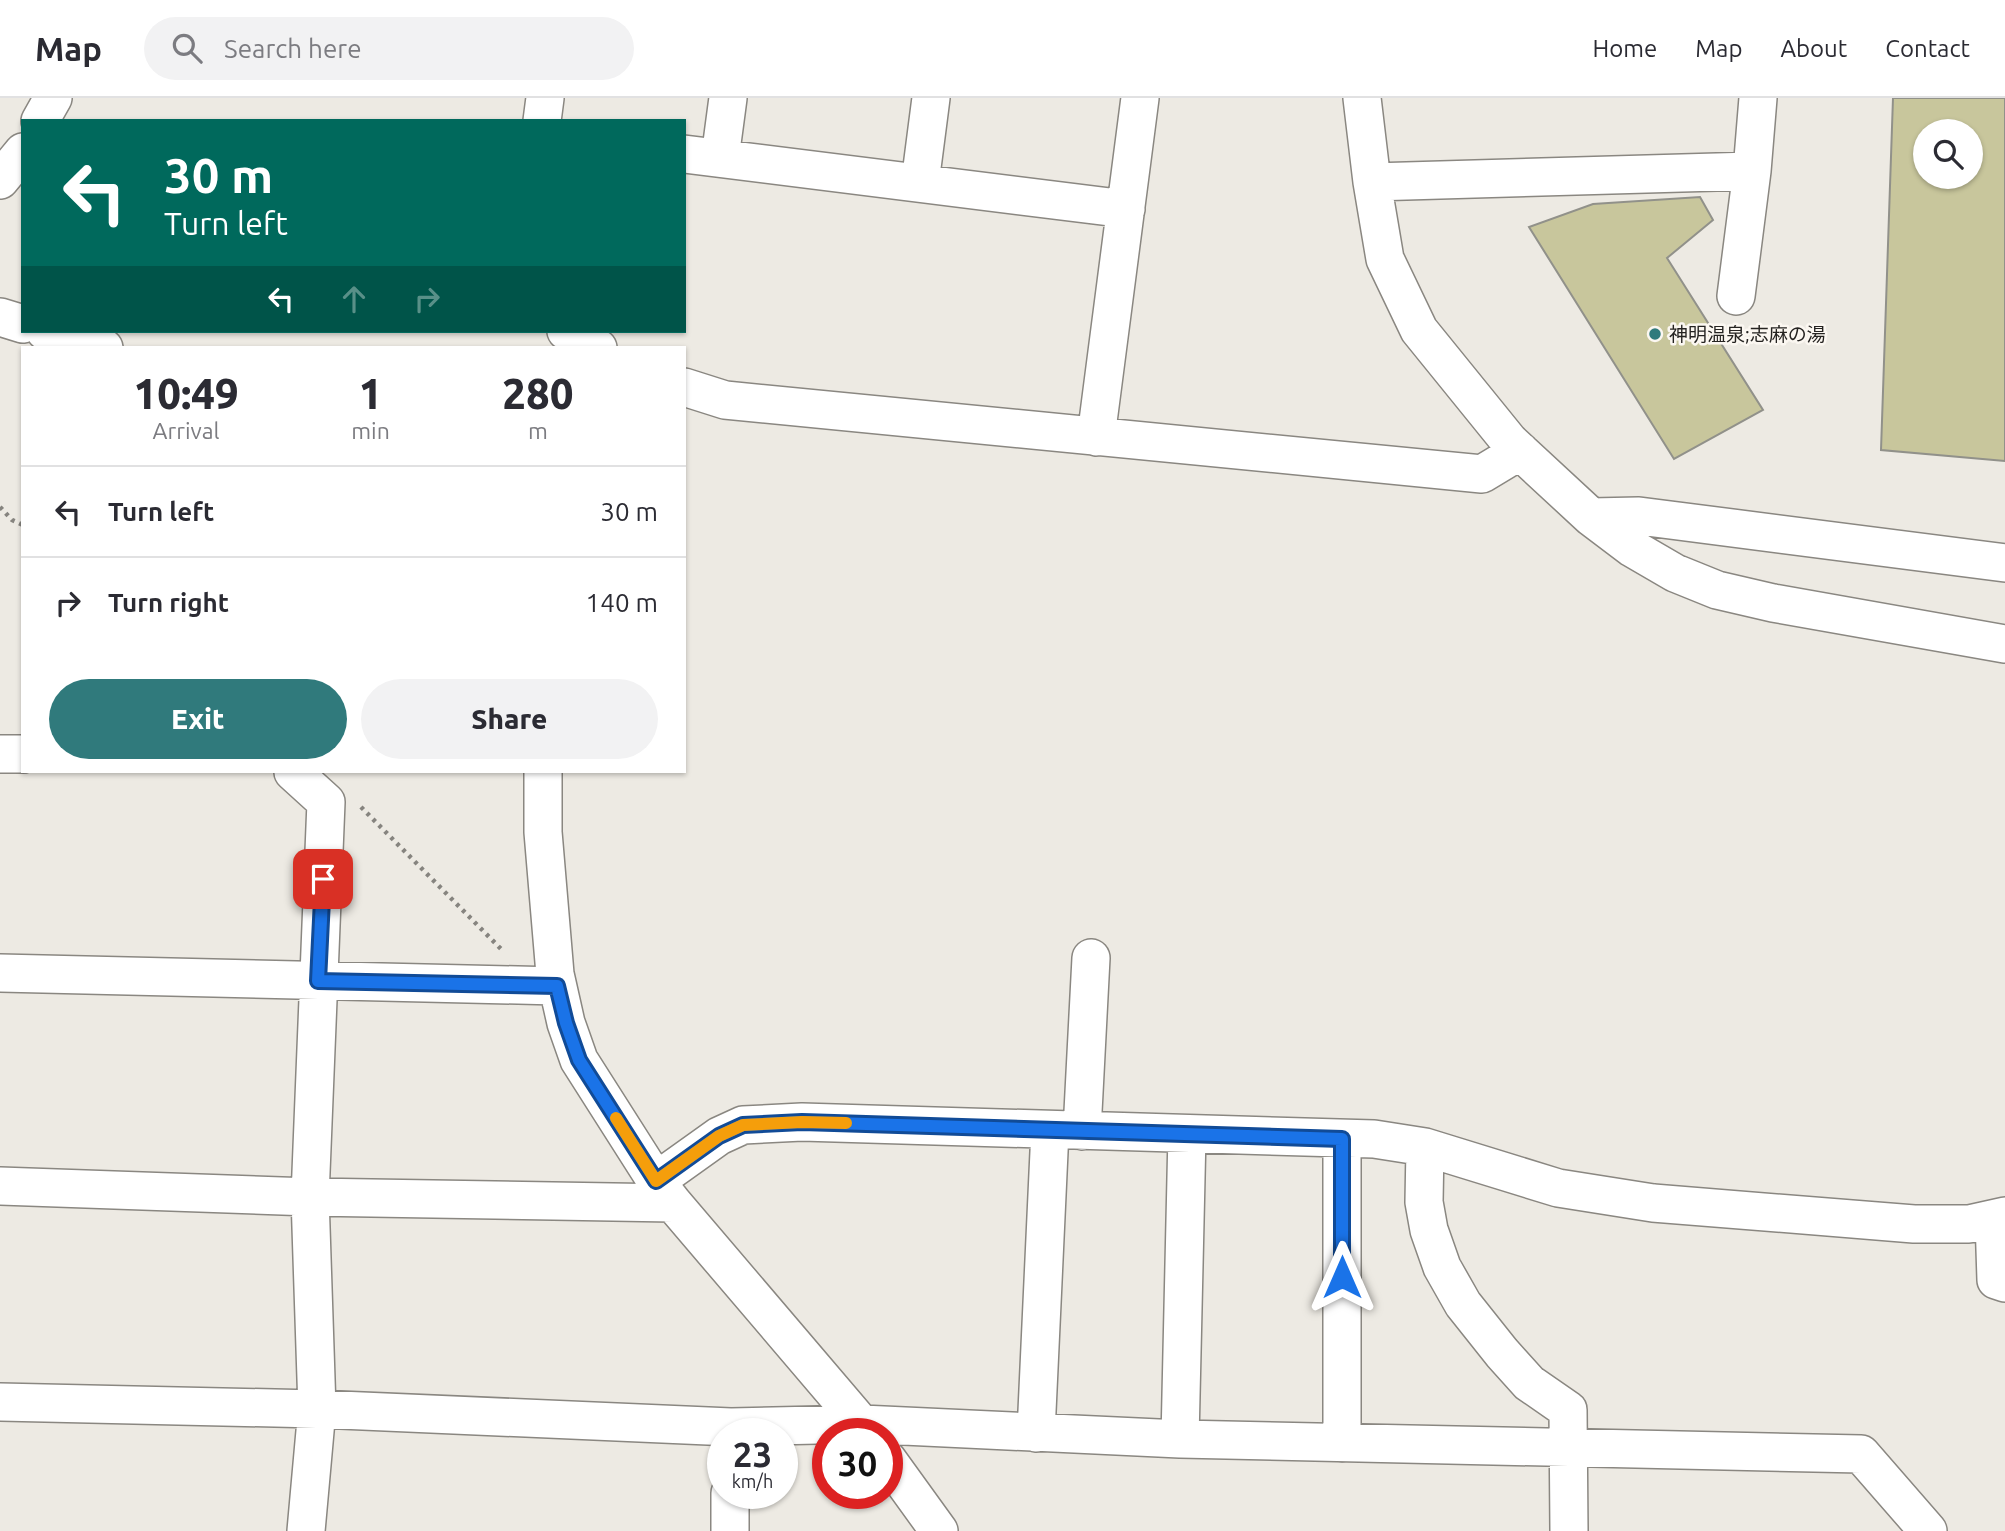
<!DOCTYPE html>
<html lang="en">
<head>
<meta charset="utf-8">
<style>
  body { margin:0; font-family:Ubuntu,"Noto Sans JP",sans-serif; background:#f2f2f3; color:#2b2b33; height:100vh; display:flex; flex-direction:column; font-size:26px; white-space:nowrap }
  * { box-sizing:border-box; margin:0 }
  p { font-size:23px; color:#7c7c81 }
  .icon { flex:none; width:38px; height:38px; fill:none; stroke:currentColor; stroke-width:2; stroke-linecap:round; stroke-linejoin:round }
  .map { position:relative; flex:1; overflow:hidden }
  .sheet { position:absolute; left:21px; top:248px; width:665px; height:427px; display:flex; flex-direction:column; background:#fff; border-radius:0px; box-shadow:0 2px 5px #0004 }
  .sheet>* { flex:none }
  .hud { position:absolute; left:21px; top:21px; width:665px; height:214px; border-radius:0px; box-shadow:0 2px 5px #0004; background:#00695c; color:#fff; overflow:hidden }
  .tools { position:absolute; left:1913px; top:21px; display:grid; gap:14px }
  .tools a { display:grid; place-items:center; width:70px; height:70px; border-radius:50%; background:#fff; box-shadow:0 2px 5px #0004; font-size:35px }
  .speed { position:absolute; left:707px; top:1320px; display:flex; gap:14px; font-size:35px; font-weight:700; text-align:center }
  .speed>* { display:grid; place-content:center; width:91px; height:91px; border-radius:50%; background:#fff; box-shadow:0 2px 5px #0004; line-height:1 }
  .speed small { font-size:18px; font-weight:400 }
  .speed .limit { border:10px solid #d22; background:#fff; color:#111 }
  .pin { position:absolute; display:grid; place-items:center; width:60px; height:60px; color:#fff; margin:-30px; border-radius:14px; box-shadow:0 4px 10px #0006 }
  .me { position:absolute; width:77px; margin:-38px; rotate:0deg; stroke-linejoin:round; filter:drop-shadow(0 0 5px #0008) }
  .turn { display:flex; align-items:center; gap:24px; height:147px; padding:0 28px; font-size:32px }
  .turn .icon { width:91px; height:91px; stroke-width:2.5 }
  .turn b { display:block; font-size:49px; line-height:60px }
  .lanes { display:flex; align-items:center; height:66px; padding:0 28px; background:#0003; justify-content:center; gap:35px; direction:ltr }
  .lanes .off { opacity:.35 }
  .eta { display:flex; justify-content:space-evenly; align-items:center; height:119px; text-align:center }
  .eta b { font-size:42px; font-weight:800; line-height:49px }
  .button { display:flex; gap:14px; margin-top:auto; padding:14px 28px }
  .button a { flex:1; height:80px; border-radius:42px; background:#307a7c; color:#fff; font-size:28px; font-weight:800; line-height:80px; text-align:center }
  .button a+a { background:#f2f2f3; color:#2b2b33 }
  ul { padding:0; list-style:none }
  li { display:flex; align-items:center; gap:21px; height:91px; padding:0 28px; border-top:2px solid #e1e1e2 }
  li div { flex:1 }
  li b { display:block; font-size:26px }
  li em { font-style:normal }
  header { display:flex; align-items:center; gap:42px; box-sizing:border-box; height:98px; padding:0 35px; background:#fff; border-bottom:2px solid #e1e1e2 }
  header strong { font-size:33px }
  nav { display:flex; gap:38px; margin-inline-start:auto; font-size:24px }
  .search { width:490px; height:63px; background:#f2f2f3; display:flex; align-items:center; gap:18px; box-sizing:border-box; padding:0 24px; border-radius:38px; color:#7c7c81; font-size:26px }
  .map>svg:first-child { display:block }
  .building { fill:#c8c69c; stroke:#91918a; stroke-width:2; fill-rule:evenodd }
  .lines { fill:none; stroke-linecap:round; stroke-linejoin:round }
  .minor-casing { stroke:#8a8781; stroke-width:40 }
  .path { stroke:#86847f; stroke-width:4.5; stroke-dasharray:3.5 5; stroke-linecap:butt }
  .minor { stroke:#fff; stroke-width:37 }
  .route-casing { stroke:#114b97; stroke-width:18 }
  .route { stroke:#1a73e8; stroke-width:12 }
  .slow { stroke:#f59e0b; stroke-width:12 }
  .poi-dot { fill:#307a7c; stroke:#fbf7f1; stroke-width:2.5 }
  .labels { text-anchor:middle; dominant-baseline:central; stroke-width:5; stroke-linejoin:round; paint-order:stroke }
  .poi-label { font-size:19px; fill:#252321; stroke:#fbf7f1; text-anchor:start }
</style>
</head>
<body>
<header>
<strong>Map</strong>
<div class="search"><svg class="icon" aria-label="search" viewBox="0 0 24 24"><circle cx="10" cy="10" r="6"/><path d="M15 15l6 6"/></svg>Search here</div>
<nav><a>Home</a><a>Map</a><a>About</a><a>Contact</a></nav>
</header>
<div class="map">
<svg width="2005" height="1433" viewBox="0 0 2005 1433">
  <rect width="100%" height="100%" fill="#edeae3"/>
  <!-- building -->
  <path class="building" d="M1893,0H2005V363L1881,352ZM1925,33H1970V79H1925Z
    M1700,99L1713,122L1667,160L1763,312L1674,361L1529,129L1593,106Z"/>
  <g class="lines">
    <defs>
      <path id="minor" d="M1362,0L1372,84L1385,161L1419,232L1509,343L1591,419L1632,450L1675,475L1717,492L1773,505L2005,546
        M40,23L53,0
        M542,23L545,0
        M684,56L1126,111
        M720,60L728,0
        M0,82L23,54
        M1372,84L1752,73
        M920,85L931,0
        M1736,198L1752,73L1758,0
        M0,219L23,226
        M45,233L104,250
        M566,233L598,250
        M684,289L725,302L1482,376L1520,353
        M1096,339L1140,0
        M1591,419L1639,418L2005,465
        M0,656H23
        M293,674L326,704L310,1099L317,1311L306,1433
        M543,674V734L555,876L566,925L579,962L656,1083L673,1105L869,1335
        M0,875L557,888
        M1082,1033L1091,860
        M1425,1049L1424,1104L1429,1132L1442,1169L1463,1206L1502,1255L1529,1285L1568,1312L1569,1433
        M656,1083L719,1038L743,1027L802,1024L1374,1041L1425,1049L1558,1090L1653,1105L1914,1126H1969L2005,1118
        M0,1088L310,1099L673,1105
        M1994,1121L1996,1182L2005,1185
        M0,1304L317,1311L731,1329L862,1326L1180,1341L1861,1356L1928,1433
        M1036,1335L1050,1032
        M1180,1341L1187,1036
        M1342,1345V1041
        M887,1361L939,1433
        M730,1433V1395"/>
    </defs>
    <!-- minor casing -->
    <use href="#minor" class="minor-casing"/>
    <!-- path -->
    <path class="path" d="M0,409L12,422L23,427
      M361,709L502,852"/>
    <!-- minor -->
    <use href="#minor" class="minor"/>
  </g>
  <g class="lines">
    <defs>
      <path id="route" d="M323,781L318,883L557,888L566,925L579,962L656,1083L719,1038L743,1027L802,1024L1342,1041V1179"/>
    </defs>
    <!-- route casing -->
    <use href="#route" class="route-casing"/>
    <!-- route -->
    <use href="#route" class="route"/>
    <!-- slow -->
    <path class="slow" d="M616,1020L656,1083L719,1038L743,1027L802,1024L846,1025"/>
  </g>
  <!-- markers -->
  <circle class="poi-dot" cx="1655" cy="236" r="7"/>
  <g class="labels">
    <!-- poi labels -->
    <g class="poi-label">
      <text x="1669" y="236">神明温泉;志麻の湯</text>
    </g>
  </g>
</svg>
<div class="tools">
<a><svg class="icon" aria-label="search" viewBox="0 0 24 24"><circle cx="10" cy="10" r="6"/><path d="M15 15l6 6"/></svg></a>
</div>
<div class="speed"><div>23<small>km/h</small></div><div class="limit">30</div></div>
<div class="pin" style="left:323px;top:781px;background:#d93025"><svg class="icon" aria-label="arrive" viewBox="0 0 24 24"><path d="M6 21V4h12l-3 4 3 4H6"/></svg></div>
<svg class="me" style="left:1342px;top:1179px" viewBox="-20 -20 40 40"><path d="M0-17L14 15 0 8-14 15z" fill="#1a73e8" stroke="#fff" stroke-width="4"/></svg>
<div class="hud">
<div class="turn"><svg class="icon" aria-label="left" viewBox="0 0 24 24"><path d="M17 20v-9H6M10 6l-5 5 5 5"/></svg><div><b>30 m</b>Turn left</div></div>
<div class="lanes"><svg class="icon" aria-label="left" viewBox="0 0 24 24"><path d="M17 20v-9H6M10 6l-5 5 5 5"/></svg><svg class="icon off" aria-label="ahead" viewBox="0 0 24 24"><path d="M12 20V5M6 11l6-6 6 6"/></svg><svg class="icon off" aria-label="right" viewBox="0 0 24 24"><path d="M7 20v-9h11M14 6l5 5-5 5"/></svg></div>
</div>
<section class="sheet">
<div class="eta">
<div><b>10:49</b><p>Arrival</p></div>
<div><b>1</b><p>min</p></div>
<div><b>280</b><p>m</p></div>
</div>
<ul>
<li><svg class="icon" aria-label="left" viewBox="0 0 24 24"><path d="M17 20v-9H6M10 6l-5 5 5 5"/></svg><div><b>Turn left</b></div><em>30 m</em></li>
<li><svg class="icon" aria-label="right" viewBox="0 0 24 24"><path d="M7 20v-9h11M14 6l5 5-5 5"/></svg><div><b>Turn right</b></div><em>140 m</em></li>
</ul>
<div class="button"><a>Exit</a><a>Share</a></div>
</section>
</div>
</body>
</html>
